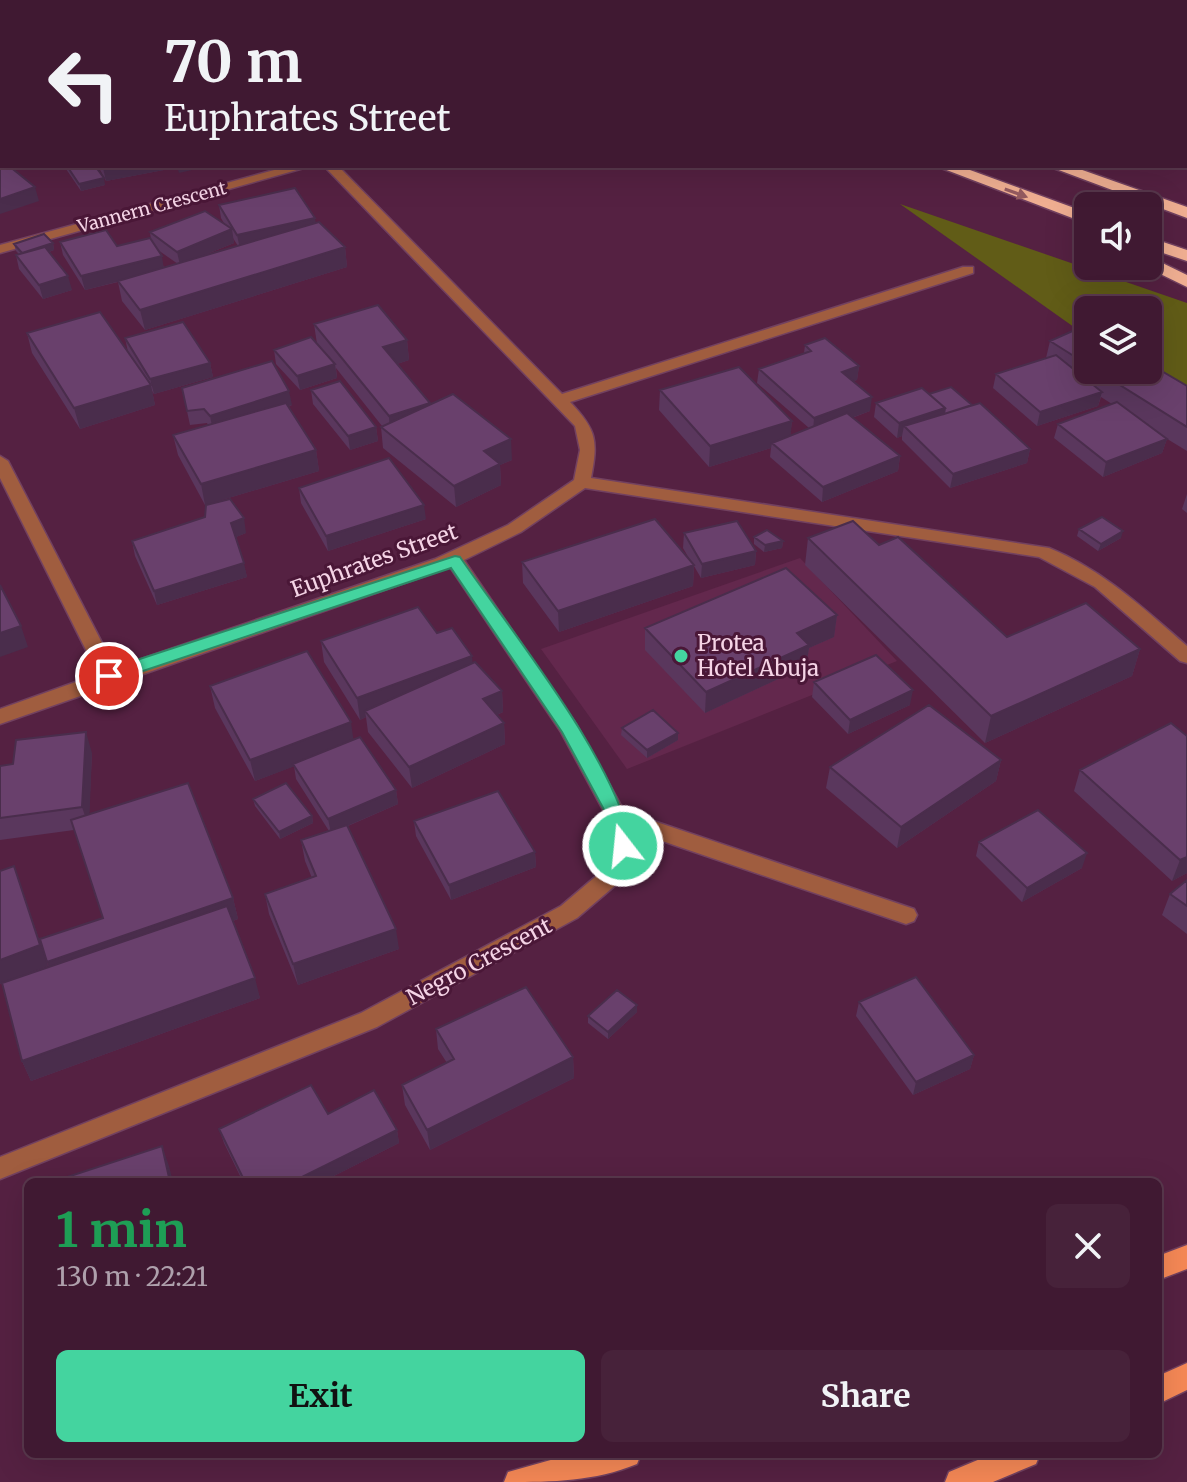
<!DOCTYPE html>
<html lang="en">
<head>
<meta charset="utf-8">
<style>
  body { margin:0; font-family:Merriweather,serif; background:#47223a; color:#f1f3f6; height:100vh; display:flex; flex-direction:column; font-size:30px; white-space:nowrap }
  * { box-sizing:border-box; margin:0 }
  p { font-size:26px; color:#aea0ac }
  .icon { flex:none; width:44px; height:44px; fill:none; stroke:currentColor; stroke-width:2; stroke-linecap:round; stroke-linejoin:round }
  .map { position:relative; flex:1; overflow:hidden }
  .side { position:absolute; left:24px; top:1178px; width:1138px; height:280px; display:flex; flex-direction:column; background:#401932; border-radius:12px; box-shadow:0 8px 32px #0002,0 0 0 2px #59384d }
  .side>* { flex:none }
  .top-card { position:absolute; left:0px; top:0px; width:1188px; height:168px; box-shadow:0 8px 32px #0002,0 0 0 2px #59384d; background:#401932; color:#f1f3f6; overflow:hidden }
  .fabs { position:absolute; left:1074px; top:192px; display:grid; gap:16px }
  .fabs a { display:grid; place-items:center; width:88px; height:88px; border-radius:12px; background:#401932; box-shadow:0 8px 32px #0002,0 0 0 2px #59384d; font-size:40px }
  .pin { position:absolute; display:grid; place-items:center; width:68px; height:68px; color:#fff; margin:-34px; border:4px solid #fff; border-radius:50%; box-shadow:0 2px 8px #0007 }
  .me { position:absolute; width:88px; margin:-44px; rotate:344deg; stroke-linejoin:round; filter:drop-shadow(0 0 6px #0008) }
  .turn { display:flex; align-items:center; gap:28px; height:168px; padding:0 32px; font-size:36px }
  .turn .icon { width:104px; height:104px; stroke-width:2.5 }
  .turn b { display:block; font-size:56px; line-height:68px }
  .round { display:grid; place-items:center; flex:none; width:84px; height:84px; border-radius:12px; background:#47223a }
  .head { display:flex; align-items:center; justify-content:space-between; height:136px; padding:0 32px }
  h1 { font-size:48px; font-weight:700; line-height:60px; color:#1e9e55 }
  .button { display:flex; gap:16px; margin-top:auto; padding:16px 32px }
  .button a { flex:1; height:92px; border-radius:12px; background:#44d49f; color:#111; font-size:32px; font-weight:700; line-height:92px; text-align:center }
  .button a+a { background:#47223a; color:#f1f3f6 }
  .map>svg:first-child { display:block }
  .built { fill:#63284d }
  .green { fill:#615c17 }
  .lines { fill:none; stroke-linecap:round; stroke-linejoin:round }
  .minor-casing { stroke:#724160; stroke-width:3 }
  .major-casing { stroke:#724160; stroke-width:3 }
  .highway-casing { stroke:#724160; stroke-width:3 }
  .minor { fill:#a05d3f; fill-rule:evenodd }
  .major { fill:#f58856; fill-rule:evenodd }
  .highway { fill:#f0af92; fill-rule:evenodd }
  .wall { fill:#5a375d; fill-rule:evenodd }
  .shaded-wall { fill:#4a2d4c }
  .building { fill:#69406c; stroke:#4a2d4c; stroke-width:2 }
  .oneway { fill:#955b60 }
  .route { fill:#44d49f; stroke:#2c8a67; stroke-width:2 }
  .poi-dot { fill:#44d49f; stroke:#4a1737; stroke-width:3 }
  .labels { text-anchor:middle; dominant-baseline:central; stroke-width:6; stroke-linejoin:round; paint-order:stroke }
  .far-street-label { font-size:18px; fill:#f5d4e6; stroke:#4a1737 }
  .street-label { font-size:22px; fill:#f5d4e6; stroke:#4a1737 }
  .poi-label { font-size:22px; fill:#f5d4e6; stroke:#4a1737; text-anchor:start }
</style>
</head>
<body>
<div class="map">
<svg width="1187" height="1482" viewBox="0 0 1187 1482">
  <rect width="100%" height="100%" fill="#552142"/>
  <!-- built -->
  <path class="built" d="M800,558L897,661L627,769L541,649Z"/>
  <!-- green -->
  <path class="green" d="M900,204L1187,303V404L1148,370V310H1088V337Z"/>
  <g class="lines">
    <defs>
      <path id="minor" d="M170,0H182L184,2H172Z
        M289,166H311L0,253V245Z
        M324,166H338L562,394L963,267H973V273L570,402C597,430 598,441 591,478L1049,548C1103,570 1143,608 1187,646V663L1180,661L1095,587L1039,557L585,488L521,532L464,560L576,724L624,811L914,909L917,915L914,921L906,924L630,830L634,846L618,883L577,918L377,1027L0,1179V1157L361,1013L561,906L601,872L612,846L607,817L561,732L450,567L0,724V709L98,674L0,478V456L8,461L115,668L435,559L508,525L574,480L580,450L575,426Z"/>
      <path id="major" d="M1187,1245V1269L1158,1280V1256Z
        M1187,1363V1390L1158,1404V1376Z
        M572,1454H641L637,1464C593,1482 550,1482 504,1482L508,1472Z
        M992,1454H1040L1036,1464L993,1482H945L949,1472Z"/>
      <path id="highway" d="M492,0H509L511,2H494Z
        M596,0H613L615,2H598Z
        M719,0H736L738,2H721Z
        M817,0H836L838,2H819Z
        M1186,117H1187V127H1186Z
        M1186,155H1187V166H1186Z
        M936,166H959L1088,213V224Z
        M1048,166H1071L1187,207V218Z
        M1148,237L1187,250V261L1148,248Z
        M1148,256L1187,275V287L1144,266H1148Z"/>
    </defs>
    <!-- minor casing -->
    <use href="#minor" class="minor-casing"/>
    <!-- major casing -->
    <use href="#major" class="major-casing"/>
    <!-- highway casing -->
    <use href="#highway" class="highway-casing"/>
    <!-- minor -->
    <use href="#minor" class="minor"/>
    <!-- major -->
    <use href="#major" class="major"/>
    <!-- highway -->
    <use href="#highway" class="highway"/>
  </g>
  <!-- wall -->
  <path class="wall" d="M922,0H1010L1006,2H922Z
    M64,166H95L105,185L81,191Z
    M98,166H169V169L106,181Z
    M219,205L315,218V223L345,247L347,267L145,330L122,301L118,282L85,290L63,255L60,242L117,246L151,240L150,232L225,225L221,218ZM233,238L238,246L200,257L234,243ZM158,250L178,264L164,268Z
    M53,243L54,250L49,252L72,290L43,299L19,269L16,255L19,254L16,251L14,244Z
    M314,324L407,340L409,360L397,364L430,405L512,460L500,465L501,485L456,507L383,448L381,427L382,426L336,368L337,378L300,390L276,364L274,350L317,344Z
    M1088,326V370H1148L1187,386V451L1164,437L1167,439L1162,453L1103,477L1054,438L1058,424L1112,404L1101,397L1098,406L1037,426L993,388L996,374L1046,358L1050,341Z
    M27,333L128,352L125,338L210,363L213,377L154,394L152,391L155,405L80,429L32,353Z
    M805,345L859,366L857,380L854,381L870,411L852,418L900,456L898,471L822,502L770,457L771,448L709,467L659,410L660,390L792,421L790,436L809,428L757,383L759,369L804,353Z
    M182,388L292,405L288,407L316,450L319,471L205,505L178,455L173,435L208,425L207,423L190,425Z
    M311,390L376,427L378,441L350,450L313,404Z
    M929,394L972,405L1030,449L1027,463L950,488L902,440V436L897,438L874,417L876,403Z
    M299,488L426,519L328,551L301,503Z
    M1187,494V513L1182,509Z
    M1079,529L1121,538L1098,551L1077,536Z
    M246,533L236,537L247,577L157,605L135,556L132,541Z
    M684,533L756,551L755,565L701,578L694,566L693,586L559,632L523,583L522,562H691L683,548Z
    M754,537L783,541L782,548L764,552L754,544Z
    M808,538L879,545L1007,637L1140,649L1132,676L985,743L805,565Z
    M837,615L834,637L809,648L806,666L705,713L645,650V628Z
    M321,641L473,663L502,691L503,712L497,715L504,723L505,744L412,788L368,732L366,717L360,720L324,662Z
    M814,682L910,705L848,734L812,697Z
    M210,686L354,739L396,790L398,804L348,826L399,949L298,985L269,914L265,894L312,878L305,861L301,840L329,831L296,779L294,766L255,781L215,708Z
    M622,728L678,740L647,758L621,735Z
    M1187,736V873L1172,881L1074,791L1080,770Z
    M92,753L89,814L233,898L238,919L233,921L260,998L31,1081L22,1061L2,983L0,984V871L14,866L48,966L16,978L49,967L47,962L103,918L74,830L0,840V766Z
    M1001,760L996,781L897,848L826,788L830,767Z
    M253,799L312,816L313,823L280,839L255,806Z
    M414,821L535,852L536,867L451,900L416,836Z
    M979,842L1082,868L1022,902L976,856Z
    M1187,880V934L1162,915L1170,894Z
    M859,1002L974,1055L970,1069L913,1095L856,1016Z
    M637,1012L608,1039L588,1023V1016Z
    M436,1029L573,1057L574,1078L430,1150L405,1105L402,1085L447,1063L438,1049Z
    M328,1114L397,1130L399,1143L322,1182H243L224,1143L219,1129Z"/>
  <!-- shaded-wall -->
  <path class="shaded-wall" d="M980,0H1010L1006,2H976Z
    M0,148H2V166H11L0,169Z
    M113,166H169V169L106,181L103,168Z
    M177,166H209L179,173Z
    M104,178L105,185L81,191L79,184Z
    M35,187L39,201L0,214V199Z
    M315,218L317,231L240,249L237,235Z
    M232,229L234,243L180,265L177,252Z
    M53,243L54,250L23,260L22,253Z
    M345,247L347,267L145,330L140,310Z
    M162,256L164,270L85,290L81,276Z
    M68,276L72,290L43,299L39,285Z
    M407,340L409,360L385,368L383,347Z
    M210,363L213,377L154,394L150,379Z
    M335,364L337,378L300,390L297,376Z
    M859,366L857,380L840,386L842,372Z
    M151,385L155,405L80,429L74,408Z
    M289,391L292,405L213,431L210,416Z
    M1102,392L1098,406L1037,426L1040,412Z
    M872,397L870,411L813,432L814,418Z
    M430,403L432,424L390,434L389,416Z
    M945,408L943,422L904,426L902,436L897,438L899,423Z
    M792,421L790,442L772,443L771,448L709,467L710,446Z
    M376,427L378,441L350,450L348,436Z
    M511,439L512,460L500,465L501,485L456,507L454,486L484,451Z
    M1167,439L1162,453L1103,477L1106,462Z
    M1030,449L1027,463L950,488L953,474Z
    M316,450L319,471L205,505L201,484Z
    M900,456L898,471L822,502L823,487Z
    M424,505L426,519L328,551L326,536Z
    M244,518L246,533L234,538L231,523Z
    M1123,531L1121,538L1098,551L1101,544Z
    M783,541L782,548L764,552L765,545Z
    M756,551L755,565L701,578L702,564Z
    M244,563L247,577L157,605L154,591Z
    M694,565L693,586L559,632L558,611Z
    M837,615L834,637L809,648L806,666L705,713L706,692L797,633Z
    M21,626L28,647L0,657V633Z
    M1140,649L1132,676L985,743L991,716Z
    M472,656L474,677L365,711L366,717L360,720L357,698Z
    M913,690L910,705L848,734L850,720Z
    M502,691L503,712L485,720L483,699Z
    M351,722L354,744L255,781L250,760Z
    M504,723L505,744L412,788L409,767Z
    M86,732L92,753L89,828L82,807Z
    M678,733V740L647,758V750Z
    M1001,760L996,781L897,848L901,827Z
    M396,790L398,804L331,833L328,819Z
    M312,816L313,823L280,839L279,832Z
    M535,852L536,867L451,900L449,885Z
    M1087,853L1082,868L1022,902L1027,888Z
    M1187,857V873L1172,881L1180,860Z
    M14,866L48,966L0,984V960Z
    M233,898L238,919L55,982L47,962Z
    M396,929L399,949L298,985L293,964Z
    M255,978L260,998L31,1081L22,1061Z
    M637,1005V1012L608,1039V1032Z
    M974,1055L970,1069L913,1095L916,1082Z
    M573,1057L574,1078L430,1150L427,1130Z
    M397,1130L399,1143L322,1182H292Z
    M162,1146L169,1166L173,1182H170Z"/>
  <!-- building -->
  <path class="building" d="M0,0H81L83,2H2V4Z
    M93,0H120L122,1H88Z
    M1130,0H1152L1159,2H1127Z
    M0,92L2,95V148H0Z
    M5,166H9L35,187L0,199V168Z
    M67,166H95L104,178L79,184Z
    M295,188L315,218L237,235L219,205Z
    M205,211L232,229L177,252L150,232Z
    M319,222L345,247L140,310L118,281Z
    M106,230L117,246L150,238L162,256L81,276L60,242Z
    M44,234L53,243L22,253L14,244Z
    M45,247L68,276L39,285L16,255Z
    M378,305L407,340L383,347L430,403L389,416L314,324Z
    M100,312L151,385L74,408L27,333Z
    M183,322L210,363L150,379L125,338Z
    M1086,325L1088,326V365L1050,341Z
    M311,337L335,364L297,376L274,350Z
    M825,338L859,366L842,372L872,397L814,418L759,369L811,351L805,345Z
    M1056,355L1102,392L1040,412L996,374Z
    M272,361L289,391L210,416L204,409L187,411L182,388Z
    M1148,363L1187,386V427L1096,370H1148Z
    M739,367L792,421L710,446L660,390Z
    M340,381L376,427L348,436L311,390Z
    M951,387L972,405L944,414L945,408L929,394Z
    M922,388L945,408L899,423L876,403Z
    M453,394L511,439L484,451L500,464L454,486L381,427Z
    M1117,402L1167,439L1106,462L1058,424Z
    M286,403L316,450L201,484L173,435Z
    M980,403L1030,449L953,474L904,426Z
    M847,413L900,456L823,487L772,443Z
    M389,458L424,505L326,536L299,488Z
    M230,499L244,518L231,523L244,563L154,591L132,541L205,517L206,505Z
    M1102,517L1123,531L1101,544L1079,529Z
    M655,519L694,565L558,611L522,562Z
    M737,521L756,551L702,564L684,533Z
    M853,521L879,545L898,537L1007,637L1086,603L1140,649L991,716L808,538Z
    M767,530L783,541L765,545L754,537Z
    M786,568L837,615L797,633L809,645L706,692L645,628Z
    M0,585L21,626L0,633Z
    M418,607L437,633L452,628L472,656L357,698L321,641Z
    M307,651L351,722L250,760L210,686Z
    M876,655L913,690L850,720L814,682Z
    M475,662L502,691L483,699L504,723L409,767L365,711Z
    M929,705L1001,760L901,827L830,767Z
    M653,710L678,733L647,750L622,728Z
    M1171,723L1187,736V857L1180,860L1080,770Z
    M86,732L82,807L0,818V766L13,764L16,740Z
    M360,737L396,790L328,819L293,764Z
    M188,783L233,898L47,962L40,939L103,918L71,820Z
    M286,783L312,816L279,832L253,799Z
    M498,791L535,852L449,885L414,821Z
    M1038,810L1087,853L1027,888L979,842Z
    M347,825L396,929L293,964L265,894L316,876L301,840Z
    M14,866L40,945L0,960V871Z
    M1187,880V906L1170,894Z
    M227,906L255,978L22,1061L2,983Z
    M916,977L974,1055L916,1082L859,1002Z
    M526,987L573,1057L427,1130L402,1085L454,1059L436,1029Z
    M617,990L637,1005L608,1032L588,1016Z
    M311,1085L328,1114L374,1090L397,1130L292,1182H245L219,1129Z
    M162,1146L170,1182H52Z"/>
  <!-- one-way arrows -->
  <defs><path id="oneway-solid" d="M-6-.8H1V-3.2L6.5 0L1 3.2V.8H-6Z" transform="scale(2)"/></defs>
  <use class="oneway" href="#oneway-solid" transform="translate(1016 193) rotate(20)"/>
  <!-- route -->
  <path class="route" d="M455,556L460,557C513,634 614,757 632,846L630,851H616L608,817L562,732L451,568L116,680L109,682L101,676L103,671Z"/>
  <!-- markers -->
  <circle class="poi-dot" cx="681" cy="656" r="8"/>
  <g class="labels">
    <!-- far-street labels -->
    <g class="far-street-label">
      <text transform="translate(152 207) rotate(-15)">Vannern Crescent</text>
    </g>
    <!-- street labels -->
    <g class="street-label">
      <text transform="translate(374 560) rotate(-20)">Euphrates Street</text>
      <text transform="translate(479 961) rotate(-28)">Negro Crescent</text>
    </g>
    <!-- poi labels -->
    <g class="poi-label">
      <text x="697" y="643">Protea<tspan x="697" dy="25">Hotel Abuja</tspan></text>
    </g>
  </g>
</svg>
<div class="fabs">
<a><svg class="icon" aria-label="sound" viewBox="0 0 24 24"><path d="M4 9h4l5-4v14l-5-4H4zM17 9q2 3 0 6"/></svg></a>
<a><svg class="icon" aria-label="layers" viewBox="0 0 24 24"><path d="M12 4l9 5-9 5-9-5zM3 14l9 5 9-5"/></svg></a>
</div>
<div class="pin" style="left:109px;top:676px;background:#d93025"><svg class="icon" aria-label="arrive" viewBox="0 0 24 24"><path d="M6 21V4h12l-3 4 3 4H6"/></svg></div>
<svg class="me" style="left:623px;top:846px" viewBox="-20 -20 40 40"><circle r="17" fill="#44d49f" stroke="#fff" stroke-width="3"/><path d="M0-11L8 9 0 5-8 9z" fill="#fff"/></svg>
<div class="top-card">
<div class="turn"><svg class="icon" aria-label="left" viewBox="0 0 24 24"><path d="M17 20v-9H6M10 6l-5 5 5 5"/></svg><div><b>70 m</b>Euphrates Street</div></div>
</div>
<section class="side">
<div class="head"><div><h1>1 min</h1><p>130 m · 22:21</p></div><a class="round"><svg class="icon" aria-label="close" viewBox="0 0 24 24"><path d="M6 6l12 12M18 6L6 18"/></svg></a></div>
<div class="button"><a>Exit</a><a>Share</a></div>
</section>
</div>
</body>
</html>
